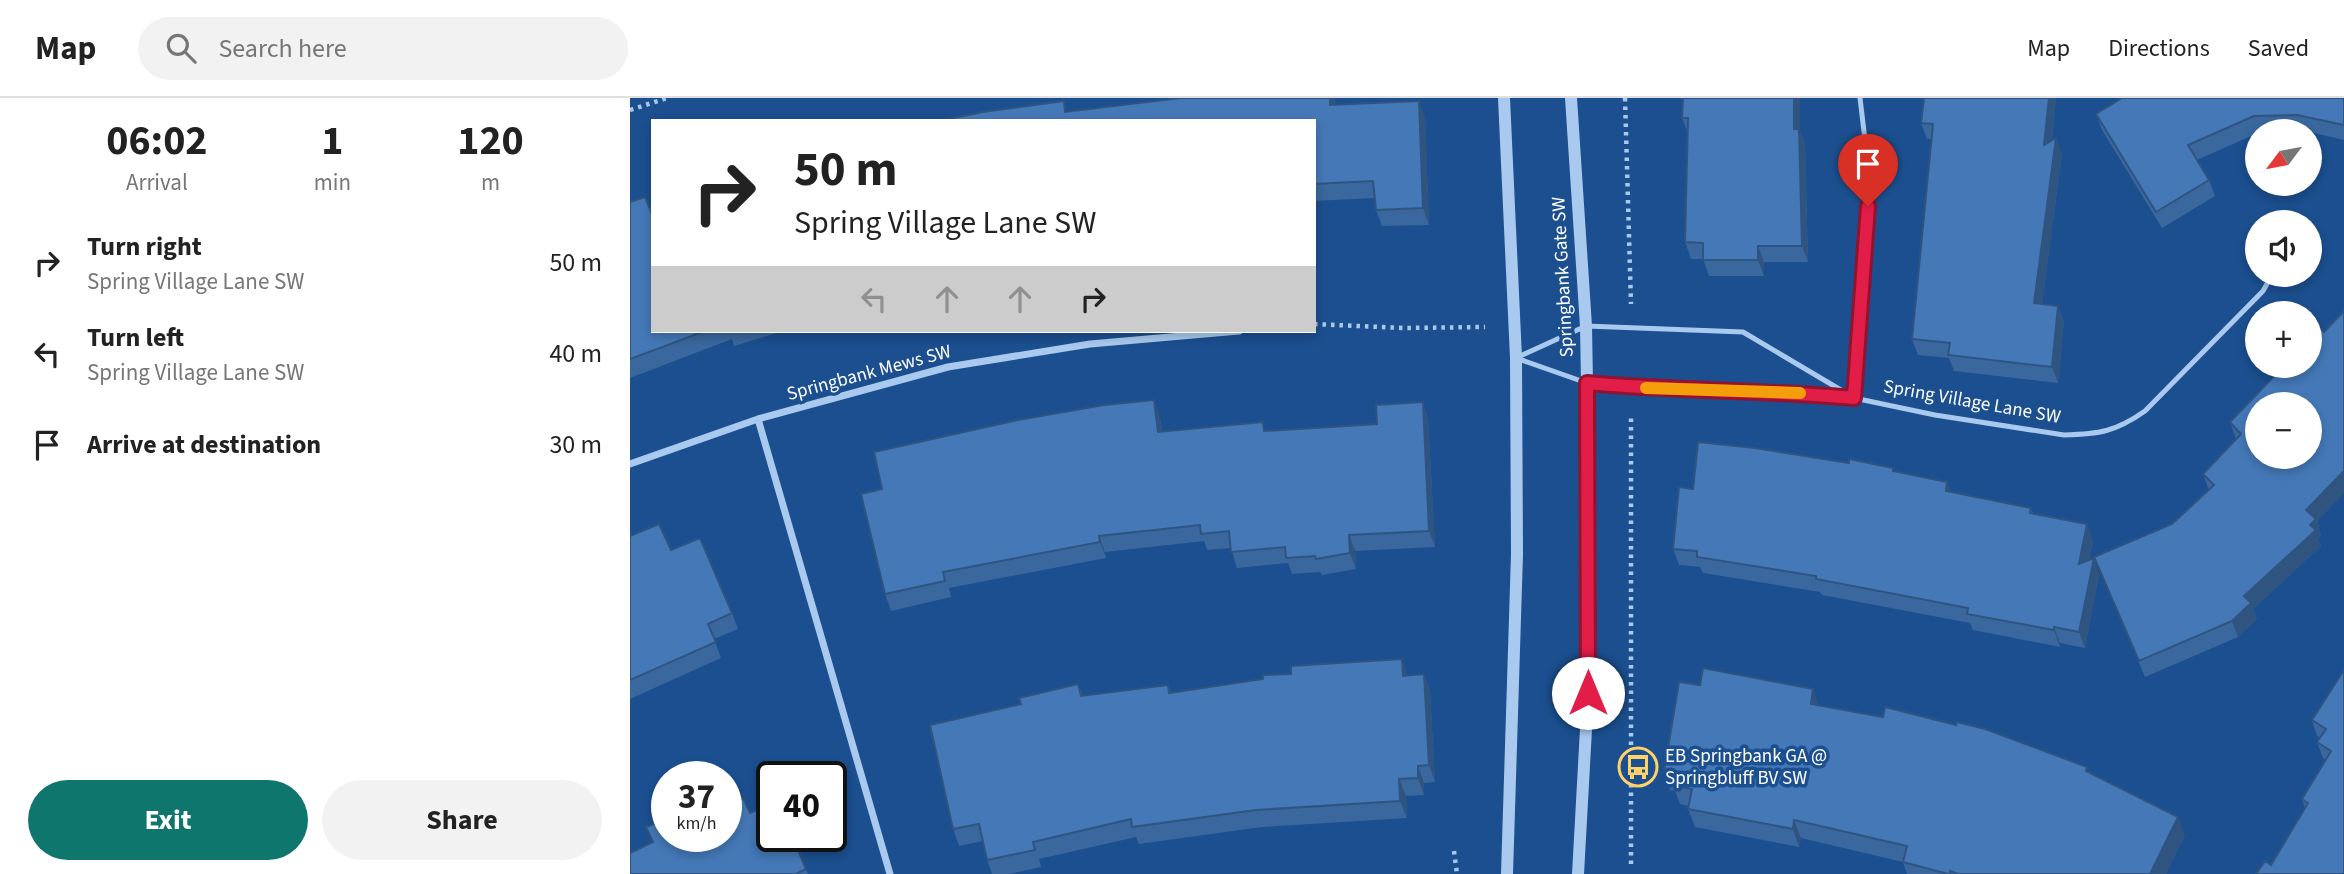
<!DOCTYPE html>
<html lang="en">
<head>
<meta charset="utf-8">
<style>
  body { margin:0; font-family:"Source Sans 3",sans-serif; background:#f2f2f2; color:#222; height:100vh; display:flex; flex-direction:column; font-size:26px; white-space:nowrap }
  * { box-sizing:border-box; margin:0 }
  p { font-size:23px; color:#767676 }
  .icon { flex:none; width:38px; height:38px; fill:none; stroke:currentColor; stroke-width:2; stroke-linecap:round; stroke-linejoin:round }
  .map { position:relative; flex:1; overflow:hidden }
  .panel { display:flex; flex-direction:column; background:#fff; width:630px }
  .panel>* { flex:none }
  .guide { position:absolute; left:21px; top:21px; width:665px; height:214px; border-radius:0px; box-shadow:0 4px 10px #0003; background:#fff; color:#222; overflow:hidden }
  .needle { width:46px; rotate:238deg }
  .tools { position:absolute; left:1615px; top:21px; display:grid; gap:14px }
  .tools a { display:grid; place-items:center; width:77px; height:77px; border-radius:50%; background:#fff; box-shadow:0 4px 10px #0003; font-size:35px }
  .speed { position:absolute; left:21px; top:663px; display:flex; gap:14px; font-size:35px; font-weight:700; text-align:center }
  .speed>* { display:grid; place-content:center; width:91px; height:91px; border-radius:50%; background:#fff; box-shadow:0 4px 10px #0003; line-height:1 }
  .speed small { font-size:18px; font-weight:400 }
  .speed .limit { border:4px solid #111; border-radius:10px; background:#fff; color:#111 }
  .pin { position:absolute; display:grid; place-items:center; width:60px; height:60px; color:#fff; margin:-72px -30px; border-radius:50% 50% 50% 0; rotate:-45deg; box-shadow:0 0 7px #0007 }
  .pin .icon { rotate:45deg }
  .me { position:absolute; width:77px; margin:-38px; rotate:0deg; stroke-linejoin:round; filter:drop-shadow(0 0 5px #0008) }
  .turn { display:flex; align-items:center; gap:24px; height:147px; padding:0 28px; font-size:32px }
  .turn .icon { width:91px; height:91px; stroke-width:2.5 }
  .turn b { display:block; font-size:49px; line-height:60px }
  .lanes { display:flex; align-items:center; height:66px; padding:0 28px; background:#0003; justify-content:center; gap:35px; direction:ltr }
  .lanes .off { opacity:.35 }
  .eta { display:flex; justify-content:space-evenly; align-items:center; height:119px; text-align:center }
  .eta b { font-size:42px; font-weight:700; line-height:49px }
  .button { display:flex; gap:14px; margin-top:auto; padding:14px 28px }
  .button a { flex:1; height:80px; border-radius:42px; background:#0f766e; color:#fff; font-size:28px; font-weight:700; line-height:80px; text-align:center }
  .button a+a { background:#f2f2f2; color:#222 }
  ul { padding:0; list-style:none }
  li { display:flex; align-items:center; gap:21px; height:91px; padding:0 28px }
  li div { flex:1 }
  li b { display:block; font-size:26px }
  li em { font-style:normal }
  header { display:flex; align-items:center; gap:42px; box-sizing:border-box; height:98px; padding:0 35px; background:#fff; border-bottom:2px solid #e0e0e0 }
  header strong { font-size:33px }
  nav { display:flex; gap:38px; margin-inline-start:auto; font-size:24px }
  .search { width:490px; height:63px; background:#f2f2f2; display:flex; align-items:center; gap:18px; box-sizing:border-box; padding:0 24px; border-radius:38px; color:#767676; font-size:26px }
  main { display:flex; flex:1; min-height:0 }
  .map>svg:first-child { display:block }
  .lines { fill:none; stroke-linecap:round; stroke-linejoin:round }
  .path { stroke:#a9c9ee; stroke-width:4.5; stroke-dasharray:3.5 5; stroke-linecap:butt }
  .service { stroke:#a9c9ee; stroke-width:5 }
  .minor { stroke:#a9c9ee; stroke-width:7 }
  .tertiary { stroke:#a9c9ee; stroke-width:12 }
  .wall { fill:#3a679d }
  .shaded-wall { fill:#305480 }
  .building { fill:#4478b7; stroke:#305480; stroke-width:2; fill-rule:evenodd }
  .route-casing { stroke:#92132f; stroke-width:18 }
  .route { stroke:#e11d48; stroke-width:12 }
  .slow { stroke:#f59e0b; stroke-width:12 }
  .labels { text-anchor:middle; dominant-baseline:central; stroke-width:7; stroke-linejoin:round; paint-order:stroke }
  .street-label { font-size:19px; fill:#fff; stroke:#1b4f8f }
  .poi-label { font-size:19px; fill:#fff; stroke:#1b4f8f; text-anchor:start }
</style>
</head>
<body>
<header>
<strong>Map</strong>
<div class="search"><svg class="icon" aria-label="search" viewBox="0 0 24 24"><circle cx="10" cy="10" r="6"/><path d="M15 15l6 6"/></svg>Search here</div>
<nav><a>Map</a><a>Directions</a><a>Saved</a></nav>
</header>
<main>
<section class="panel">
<div class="eta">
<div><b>06:02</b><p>Arrival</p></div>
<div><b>1</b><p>min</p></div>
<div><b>120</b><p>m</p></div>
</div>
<ul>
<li><svg class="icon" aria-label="right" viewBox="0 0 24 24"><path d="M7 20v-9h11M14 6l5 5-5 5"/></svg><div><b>Turn right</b><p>Spring Village Lane SW</p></div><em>50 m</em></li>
<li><svg class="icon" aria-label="left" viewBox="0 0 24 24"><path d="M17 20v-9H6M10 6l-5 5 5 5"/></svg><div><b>Turn left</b><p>Spring Village Lane SW</p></div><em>40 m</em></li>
<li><svg class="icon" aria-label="arrive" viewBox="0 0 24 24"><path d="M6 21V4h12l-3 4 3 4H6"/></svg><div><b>Arrive at destination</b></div><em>30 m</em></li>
</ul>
<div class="button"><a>Exit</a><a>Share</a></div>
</section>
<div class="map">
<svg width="1714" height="776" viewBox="0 0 1714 776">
  <rect width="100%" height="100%" fill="#1b4f8f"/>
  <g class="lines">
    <!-- path -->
    <path class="path" d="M995,0L1001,206
      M0,12L37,0
      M684,226L773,230L855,229
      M824,753L827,776
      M1001,766V316"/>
    <!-- service -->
    <path class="service" d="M888,259L956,228L1113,234L1221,298
      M886,260L957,285L1001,289L1161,294L1224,300L1305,317L1434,337C1469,336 1485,334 1515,313L1633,193L1642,177
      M1224,300L1240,84L1230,0"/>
    <!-- minor -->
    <path class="minor" d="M128,321L260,776
      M0,366L128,321L318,269L460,246L609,233"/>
    <!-- tertiary -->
    <path class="tertiary" d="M874,0L886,260L887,456L877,776
      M941,0L956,228L957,285L958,595L948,776"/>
  </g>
  <!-- wall -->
  <path class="wall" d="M550,0H705V7L795,19L799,127L752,128L746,112L745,100L684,103V23L438,14Z
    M1051,0H1170V32L1175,47L1178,164H1134V178H1079L1073,161H1061L1055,144L1058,35L1052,20L1053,5Z
    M1294,0H1426L1422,42L1432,56L1412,206L1428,208L1434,224L1428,285L1324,273L1319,260L1288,257L1282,241L1302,41H1297L1291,25Z
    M1714,0V42L1680,34V33H1628V35L1567,62L1579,82L1585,98L1532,130L1472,32L1466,16Z
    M0,104L23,233H150V234L104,248L102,241L0,280Z
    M1714,213V395L1687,423L1691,437L1688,440L1691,448L1623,511L1627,521L1608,539L1515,579L1464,459L1542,426L1579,392L1573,376L1606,341L1600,324L1694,234Z
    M530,319L532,334L636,333L747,326L798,320L805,449L725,453L726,471L692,477L690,474L662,476L658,465L607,470L601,450L577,452L574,443L475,454L476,460L319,490L321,499L261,513L255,496Z
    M1219,365L1264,373L1321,394L1401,410L1403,415L1463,442L1459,462L1469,476L1455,550L1430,545V549L1343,532L1340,525L1192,497L1190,494L1073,475L1070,469L1049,467L1043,451L1063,391Z
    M0,438L41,452L102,515L108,531L84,541L91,560L0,601Z
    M1714,572V776L1641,767L1675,710L1672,701L1696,662L1693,660L1687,644L1690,640L1687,638L1682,622Z
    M794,576L800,593L805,684L794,685V697L776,698L777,720L632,729L509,746L506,739L409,761L411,769L379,776H362L357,762L353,743L329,748L323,731L391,606L448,586L453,598L538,587L541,594Z
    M1189,607L1459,674L1555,737L1536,776H1277L1273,764L1171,740L1169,749L1065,729L1058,711L1059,708L1050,706L1045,693L1040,692L1034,674Z
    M120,715L162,738L178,776H0L22,745L16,729L37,738Z"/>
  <!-- shaded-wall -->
  <path class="shaded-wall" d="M700,0H705L706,24L700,7Z
    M1164,0H1170V32L1175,47L1178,164L1172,148L1164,31Z
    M1419,0H1426L1420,63L1414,47Z
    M789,3L795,19L799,127L793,110Z
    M1426,40L1432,56L1410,221L1404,205Z
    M1128,148L1134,164V178L1128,162Z
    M1428,208L1434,224L1428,285L1422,269Z
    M524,302L530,319L534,350L528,334Z
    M793,304L798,320L805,449L799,433Z
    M1714,373V395L1687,423L1691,437L1688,440L1691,448L1623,511L1627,521L1608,539L1602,523L1614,498L1680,427L1676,412Z
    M1317,384L1323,400L1316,393Z
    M1457,426L1463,442L1454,482L1449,466Z
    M719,437L725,453L726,471L720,455Z
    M469,438L475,454L476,460L470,444Z
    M1464,460L1469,476L1455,550L1449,534Z
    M1424,529L1430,545V549L1424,532Z
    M772,561L778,578H773Z
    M794,576L800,593L805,684L799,667Z
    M1183,591L1190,609L1181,606Z
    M788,668L794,685V697L788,680Z
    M769,681L776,698L777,720L770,703Z
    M1548,719L1555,737L1536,776H1520Z
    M1164,722L1171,740L1169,749L1163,731Z"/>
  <!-- building -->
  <path class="building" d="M550,0H700V7L789,3L793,110L746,112L743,83L684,86V23H308L353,14L434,3L435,14Z
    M1053,0H1164V31H1169L1172,148H1128V162H1073V145L1055,144L1058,20H1052Z
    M1294,0H1419L1414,47L1426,40L1404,205L1428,208L1422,269L1318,257L1320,245L1282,241L1303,26L1291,25Z
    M1492,0H1714V27L1667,17L1624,18L1558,47L1579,82L1526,114L1466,16Z
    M15,99L23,119V233H75L0,261V104Z
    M1714,213V373L1676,412L1686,421L1680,427L1686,432L1614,498L1621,505L1602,523L1509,563L1464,459L1542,426L1584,387L1573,376L1611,336L1600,324L1654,268H1680V241L1690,230L1694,234ZM1628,306H1680V359H1628Z
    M524,302L528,334L633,324L634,333L747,326L746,307L793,304L799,433L719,437L720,455L686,461L685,458L656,460L655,449L601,454L599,433L571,436L570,427L469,438L470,444L313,474L315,483L255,496L231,396L252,391L244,354L388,322L474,307Z
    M1068,344L1125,350L1219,365V361L1263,370V373L1317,384L1316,393L1401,410L1400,415L1457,426L1449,466L1464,460L1449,534L1424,529V532L1337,516L1338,510L1186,481V478L1067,459V453L1043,451L1049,389L1063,391Z
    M29,426L41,452L70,440L102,515L78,526L86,544L0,582V438Z
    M772,561L773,578L794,576L799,667L788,668V680L769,681L770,703L626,712L502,729L501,721L403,744L405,752L357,762L349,726L323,731L300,627L391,606L389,600L448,586L451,598L538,587L539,595L633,581V577L661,576V568Z
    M1073,570L1183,591L1181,606L1253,619L1255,609L1326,627L1327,624L1355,631L1457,669L1456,673L1548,719L1520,776H1328L1320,773V776H1318L1273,764L1277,748L1164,722L1163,731L1058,711L1062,691L1043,688L1045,676L1034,674L1049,584L1070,587Z
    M1714,572V776H1626L1635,763L1641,767L1678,705L1672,701L1701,653L1687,644L1696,631L1682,622Z
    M113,700L120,715L142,706V738H162L176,771L166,776H0V755L23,744L16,729L37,721V738H96V707Z"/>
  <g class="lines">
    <defs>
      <path id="route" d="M958,595L957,285C1046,293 1135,292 1224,300L1238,108"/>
    </defs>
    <!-- route casing -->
    <use href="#route" class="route-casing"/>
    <!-- route -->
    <use href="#route" class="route"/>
    <!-- slow -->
    <path class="slow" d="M1016,290L1170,295"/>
  </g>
  <!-- icons -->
  <defs>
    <symbol id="bus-ring" viewBox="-11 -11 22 22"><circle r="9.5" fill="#1b4f8f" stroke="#ffd166" stroke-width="1.5"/><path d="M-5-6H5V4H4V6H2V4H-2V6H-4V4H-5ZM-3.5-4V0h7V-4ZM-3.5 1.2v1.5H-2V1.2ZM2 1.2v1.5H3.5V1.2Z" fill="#ffd166"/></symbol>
  </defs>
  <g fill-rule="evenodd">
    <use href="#bus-ring" x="986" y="647" width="44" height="44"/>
  </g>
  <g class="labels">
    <!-- street labels -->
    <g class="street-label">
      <text transform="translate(933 179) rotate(-93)">Springbank Gate SW</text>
      <text transform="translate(239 275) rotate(-15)">Springbank Mews SW</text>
      <text transform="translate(1342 304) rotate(10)">Spring Village Lane SW</text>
    </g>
    <!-- poi labels -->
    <g class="poi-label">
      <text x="1035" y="658">EB Springbank GA @<tspan x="1035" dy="22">Springbluff BV SW</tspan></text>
    </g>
  </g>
</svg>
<div class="tools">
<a><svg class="needle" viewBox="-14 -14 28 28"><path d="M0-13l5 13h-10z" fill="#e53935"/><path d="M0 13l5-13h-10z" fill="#767676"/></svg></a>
<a><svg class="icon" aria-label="sound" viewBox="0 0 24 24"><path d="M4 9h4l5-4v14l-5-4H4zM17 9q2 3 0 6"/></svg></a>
<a>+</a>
<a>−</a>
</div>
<div class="speed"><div>37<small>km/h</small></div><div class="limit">40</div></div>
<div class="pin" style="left:1238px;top:108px;background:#d93025"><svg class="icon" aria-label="arrive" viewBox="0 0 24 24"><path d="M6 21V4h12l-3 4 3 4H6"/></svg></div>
<svg class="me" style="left:958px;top:595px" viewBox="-20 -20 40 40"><circle r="19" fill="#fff"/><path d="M0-13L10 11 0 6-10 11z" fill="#e11d48"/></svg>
<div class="guide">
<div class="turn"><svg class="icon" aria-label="right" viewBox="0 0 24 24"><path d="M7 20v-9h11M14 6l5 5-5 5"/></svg><div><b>50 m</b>Spring Village Lane SW</div></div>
<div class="lanes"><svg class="icon off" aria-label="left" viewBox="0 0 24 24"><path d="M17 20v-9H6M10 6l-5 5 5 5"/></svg><svg class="icon off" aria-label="ahead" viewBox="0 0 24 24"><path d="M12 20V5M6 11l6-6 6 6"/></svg><svg class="icon off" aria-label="ahead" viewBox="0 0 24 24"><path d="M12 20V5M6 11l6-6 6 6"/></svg><svg class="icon" aria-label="right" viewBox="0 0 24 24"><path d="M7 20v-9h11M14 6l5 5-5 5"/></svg></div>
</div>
</div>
</main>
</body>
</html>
